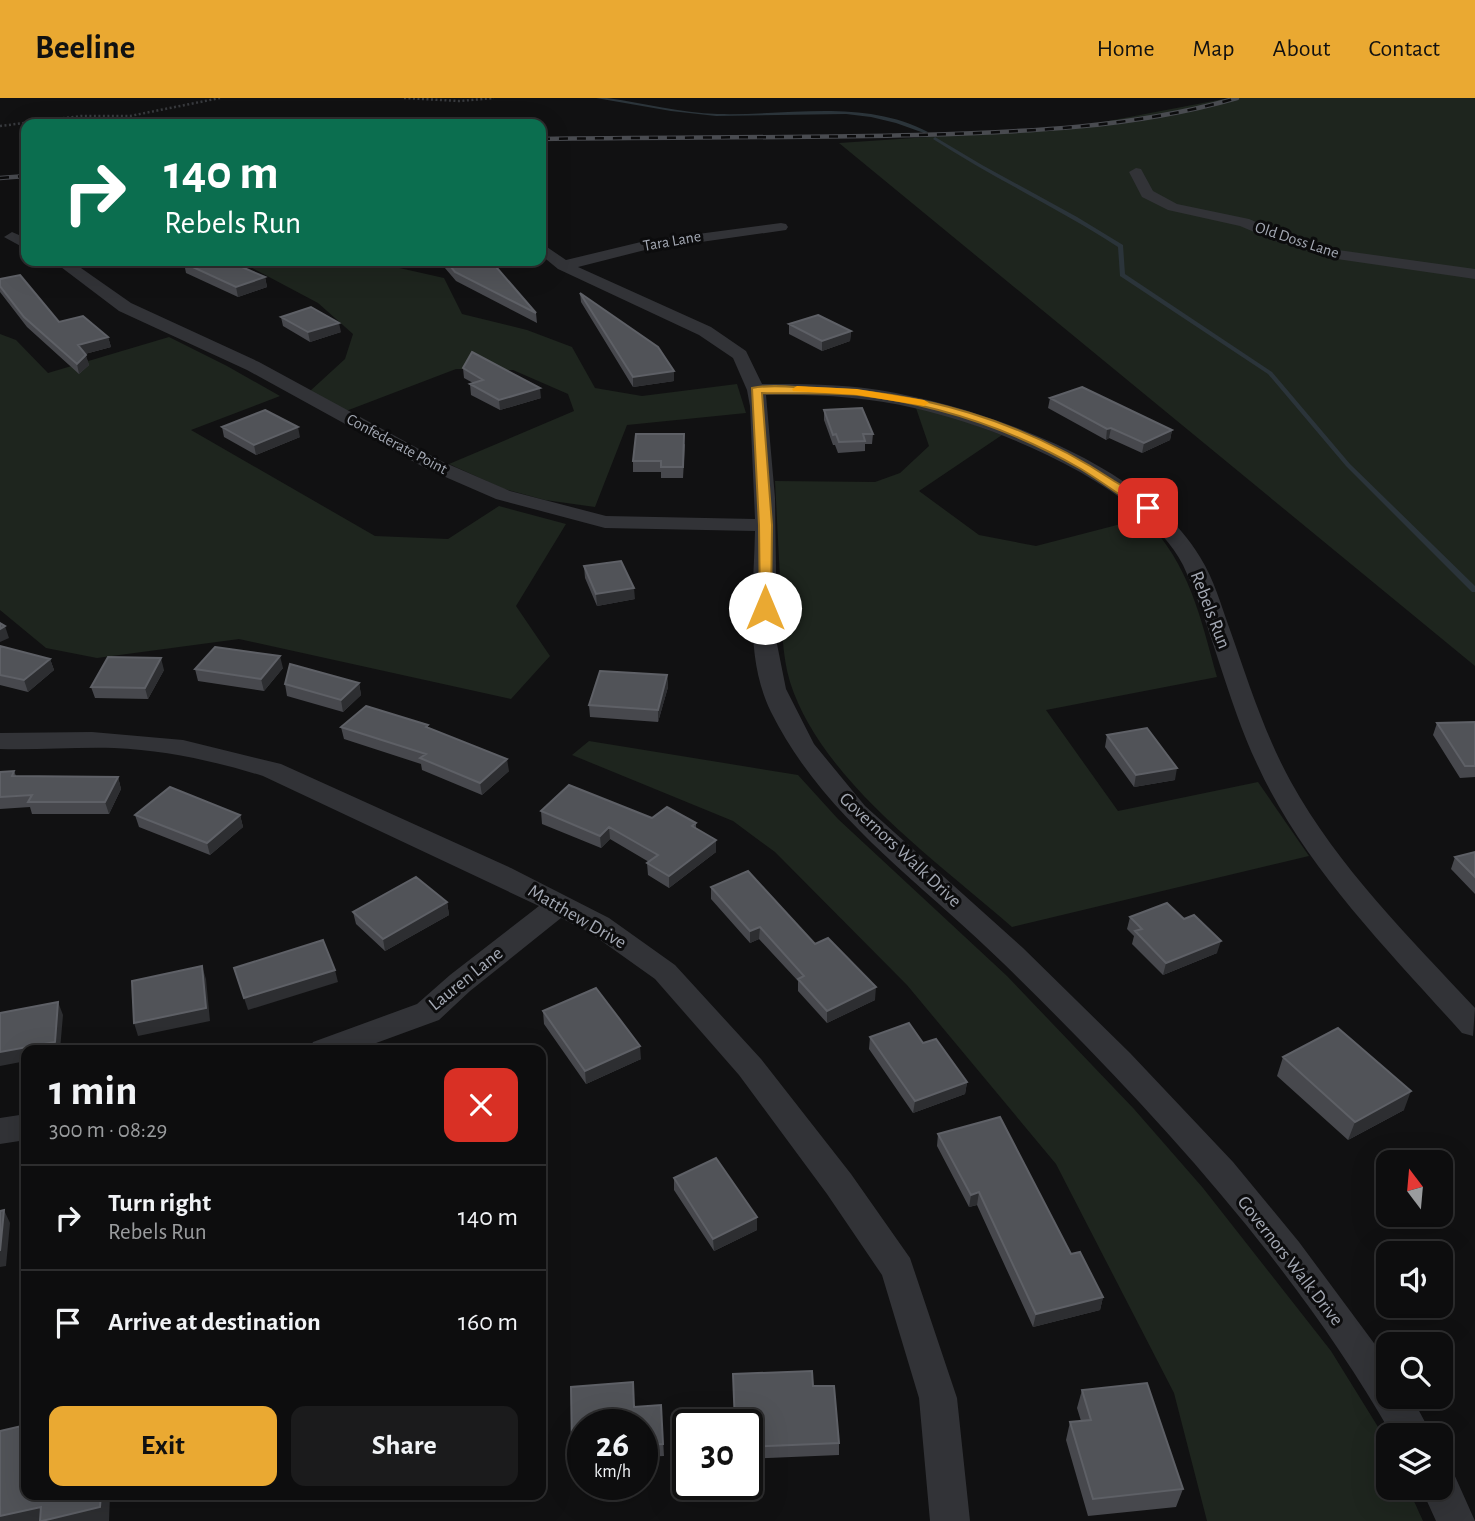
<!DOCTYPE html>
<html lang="en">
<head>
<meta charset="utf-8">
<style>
  body { margin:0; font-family:"Alegreya Sans",sans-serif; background:#1b1b1c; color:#f1f3f6; height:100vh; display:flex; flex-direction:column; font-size:26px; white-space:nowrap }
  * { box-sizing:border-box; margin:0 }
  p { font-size:23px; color:#9a9c9e }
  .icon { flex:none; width:38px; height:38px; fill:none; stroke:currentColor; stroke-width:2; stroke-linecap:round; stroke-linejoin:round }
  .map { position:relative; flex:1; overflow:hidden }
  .drawer { position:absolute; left:21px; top:947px; width:525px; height:455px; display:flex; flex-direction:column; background:#0d0d0e; border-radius:14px; box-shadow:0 7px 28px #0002,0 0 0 2px #2d2d2e }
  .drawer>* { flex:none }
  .top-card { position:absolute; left:21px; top:21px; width:525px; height:147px; border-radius:14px; box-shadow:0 7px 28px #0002,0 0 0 2px #2d2d2e; background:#0b6e4f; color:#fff; overflow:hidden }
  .needle { width:46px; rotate:344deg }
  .buttons { position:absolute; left:1376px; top:1052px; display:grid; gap:14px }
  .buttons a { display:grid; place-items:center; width:77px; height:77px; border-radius:14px; background:#0d0d0e; box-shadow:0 7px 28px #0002,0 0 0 2px #2d2d2e; font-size:35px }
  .speed { position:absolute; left:567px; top:1311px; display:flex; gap:14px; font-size:35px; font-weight:700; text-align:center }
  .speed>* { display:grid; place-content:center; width:91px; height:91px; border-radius:50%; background:#0d0d0e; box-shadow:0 7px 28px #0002,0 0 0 2px #2d2d2e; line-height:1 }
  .speed small { font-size:18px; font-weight:400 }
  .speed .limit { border:4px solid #111; border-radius:10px; background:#fff; color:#111 }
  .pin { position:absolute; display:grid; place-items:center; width:60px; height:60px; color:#fff; margin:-30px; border-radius:14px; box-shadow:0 4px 10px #0006 }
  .me { position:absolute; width:77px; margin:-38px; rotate:0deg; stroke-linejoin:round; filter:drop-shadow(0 0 5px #0008) }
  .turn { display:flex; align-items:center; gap:24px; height:147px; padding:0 28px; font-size:32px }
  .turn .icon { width:91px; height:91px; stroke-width:2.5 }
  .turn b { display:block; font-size:49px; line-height:60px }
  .round { display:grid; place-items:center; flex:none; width:74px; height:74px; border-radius:14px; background:#1b1b1c }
  .summary { display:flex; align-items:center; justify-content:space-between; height:119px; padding:0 28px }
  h1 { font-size:42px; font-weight:600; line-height:52px }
  .action { display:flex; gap:14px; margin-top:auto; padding:14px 28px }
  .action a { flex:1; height:80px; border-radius:14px; background:#eaa932; color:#111; font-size:28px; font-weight:600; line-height:80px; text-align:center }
  .action a+a { background:#1b1b1c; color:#f1f3f6 }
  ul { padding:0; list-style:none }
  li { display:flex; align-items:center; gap:21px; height:105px; padding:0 28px; border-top:2px solid #2d2d2e }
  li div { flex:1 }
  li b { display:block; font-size:26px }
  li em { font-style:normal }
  header { display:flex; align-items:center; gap:42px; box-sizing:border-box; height:98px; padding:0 35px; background:#eaa932; color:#111 }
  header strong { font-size:33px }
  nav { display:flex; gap:38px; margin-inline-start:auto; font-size:24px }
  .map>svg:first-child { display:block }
  .green { fill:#1e251e }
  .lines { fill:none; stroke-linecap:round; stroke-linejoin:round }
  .stream { fill:#2b343a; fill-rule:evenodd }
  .path { stroke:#383a3e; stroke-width:2.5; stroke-dasharray:2 2.5; stroke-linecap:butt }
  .street { fill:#323337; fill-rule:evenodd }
  .rail-casing { stroke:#494b50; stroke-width:4.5 }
  .rail { stroke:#0c0c0d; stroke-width:2.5; stroke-dasharray:9; stroke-linecap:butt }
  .wall { fill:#47484d }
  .shaded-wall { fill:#2d2e31 }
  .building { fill:#515358; stroke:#5e6066; stroke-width:2 }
  .route { fill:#eaa932; stroke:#986e20; stroke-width:2 }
  .slow { fill:#f59e0b }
  .labels { text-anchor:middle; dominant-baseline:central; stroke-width:6; stroke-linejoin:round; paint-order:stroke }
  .far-street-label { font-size:16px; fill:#a3a8b3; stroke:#0c0c0d }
  .street-label { font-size:19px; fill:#a3a8b3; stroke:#0c0c0d }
</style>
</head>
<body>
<header>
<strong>Beeline</strong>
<nav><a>Home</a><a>Map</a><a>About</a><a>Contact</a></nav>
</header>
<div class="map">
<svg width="1475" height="1423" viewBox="0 0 1475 1423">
  <rect width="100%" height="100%" fill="#111112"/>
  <!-- green -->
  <path class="green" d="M1229,0H1475V568L839,45L1077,29Z
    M239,163H381L386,167L444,180L462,216L527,232L572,249L595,290L642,298L737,286L746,315L627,327L595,409L545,402L504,391L449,366L574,313L568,296L513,272L456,271L346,313L309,294L345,261L353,236L318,205Z
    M0,236L16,242L48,275L169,239L227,268L280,298L191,332L375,438L448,441L499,408L566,426L516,508L550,558L511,601L239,541L97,560L46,550L0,512Z
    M916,310L945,316L1002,337L919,393L979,437L1036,448L1144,420C1190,467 1200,518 1217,579L1046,612L1118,713L1258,684L1309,758L1012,829C937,763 821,682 790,584C782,557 782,528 781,500C779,461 777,422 775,383L875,384L900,375L929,348Z
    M589,643L798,677L838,721L1007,878L1134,1011L1203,1090L1331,1253L1388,1345V1390H1408L1423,1423H1207L1174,1295L1056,1066L907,887L775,754L733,723L572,657Z"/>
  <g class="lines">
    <!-- stream -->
    <path class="stream" d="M596,0H607C644,5 680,15 718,16C788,18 863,0 928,34L924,35L896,25L871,19L846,16L716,18L671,13Z
      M935,39L982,67L1077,119L1123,147L1125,176L1272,274L1350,366L1475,488V494H1472L1346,368L1268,276L1120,178L1118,149C1058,110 993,80 933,41Z"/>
    <!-- path -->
    <path class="path" d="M404,0L459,3L494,0
      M0,28L81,18H130L220,0"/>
    <!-- street -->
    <path class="street" d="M1136,70L1141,71L1153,93L1177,106L1249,121L1288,138L1338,152L1475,171V181L1337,161L1278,144L1240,128L1168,112L1142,99L1129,74Z
      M781,125L786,126L788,129L786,132L645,152L578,169L711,229L746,253L762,286C801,286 840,286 879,292C982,309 1144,365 1200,459C1214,481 1221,507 1230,532C1248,583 1265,637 1291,684C1338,769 1409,839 1475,910L1473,938L1462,935C1388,852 1304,769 1257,666C1227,602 1213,532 1183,467C1141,387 999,329 914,310C866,299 816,296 766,297L775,400L777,546L786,591L814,646L865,708L1023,850L1130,955L1233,1064L1299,1144L1388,1264V1298H1411L1432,1337H1392C1291,1161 1148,1007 1003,865C922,785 823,719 771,614C744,559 754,492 755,433L605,430L496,401L427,371L247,272L119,213L53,163H71L131,205L259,264L441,363L510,393L606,418L755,421L750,308L747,292L733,260L699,237L558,171L541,157V145L566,162L645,143Z
      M12,134L26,140V151L4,139Z
      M92,634L183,642L281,666L511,770L609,820L675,867L761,961L851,1076L910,1160L957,1300L970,1423H930L919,1300L882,1177L827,1096L739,977L655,881L589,834L561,820L470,893L439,922L357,952H309L313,944L417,906L450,877L539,808L263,678C214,663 165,652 114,650C76,649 38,652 0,651V635Z
      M26,1016V1042L0,1046V1020Z
      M1440,1370L1454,1376L1475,1423H1436L1421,1390H1440Z"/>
    <defs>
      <path id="rail" d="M541,41C666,39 792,40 917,37C1024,34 1133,30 1237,0
        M0,80L26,78"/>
    </defs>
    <!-- rail casing -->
    <use href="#rail" class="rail-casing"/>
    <!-- rail -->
    <use href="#rail" class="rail"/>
  </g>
  <!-- wall -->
  <path class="wall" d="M439,163H491L536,215L537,225L456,183Z
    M184,165L265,179L267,189L238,199L186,175Z
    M0,181L59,224L108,239L111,249L85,256L89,267L79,276L27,229L0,194Z
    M580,195L674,283L633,289L581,204Z
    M281,219L341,234L310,244L283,228Z
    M789,226L851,233L850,243L822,253L789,236Z
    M463,270L541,300L500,312L471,297L470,286L473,285L464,280Z
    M1050,300L1172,332L1170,342L1142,355L1109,340L1106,342L1048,310Z
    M824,312L873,336L872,346H865V353L838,355L835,347H833L824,322Z
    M222,329L300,339L256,357L224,339Z
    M685,346L683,380H661V374H633V363Z
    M584,468L635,501L597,508L585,480Z
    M0,548L50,561L54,572L28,594L0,587Z
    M283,570L264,593L198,583L195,571Z
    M164,572L148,601L95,600L91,589Z
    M667,577L668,589L658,624L590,619L589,607Z
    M359,585L361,597L343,614L287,598L285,586Z
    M1475,624V679L1460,680L1433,637L1437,625Z
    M428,627V630L509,673L482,697L422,672L421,666L344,641L341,629Z
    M1107,637L1175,682L1134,689L1105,649Z
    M14,673L16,678L118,679L121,691L109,716H32L30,709L0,711V674Z
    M541,713L652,720L696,725V731L716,754L669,790L648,777L647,765L649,764L610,741L601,750L542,726Z
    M135,717H240L243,729L210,757L139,729Z
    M1475,754V796L1451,771L1455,759Z
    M711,789L815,846L875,902L827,925L798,893V883L759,841L750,845L711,801Z
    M447,804L449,817L385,853L356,826L353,814Z
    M1130,819L1217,855L1163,877L1132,846L1134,838L1127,831Z
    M543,913L641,961L586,986L544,926Z
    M870,939L923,945L967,984L965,996L913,1015L869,951Z
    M1283,959L1404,1012L1348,1042L1277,978Z
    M938,1036L1071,1156L1103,1199L1100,1212L1033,1229L977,1107L969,1109L937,1048Z
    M674,1080L757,1119V1132L714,1153L674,1092Z
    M733,1276L813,1288L839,1345V1357L747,1361V1326H735Z
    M633,1284L634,1309L661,1307L664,1358L642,1359V1326H583V1364L573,1365L572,1353L571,1289Z
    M1082,1292L1183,1391L1176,1409L1088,1418L1066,1342L1070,1324L1081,1323L1077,1310Z"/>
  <!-- shaded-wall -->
  <path class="shaded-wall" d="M265,179L267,189L238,199L236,189Z
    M339,225L341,234L310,244L308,234Z
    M851,233L850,243L822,253V243Z
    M108,239L111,249L81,257L78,247Z
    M86,257L89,267L79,276L77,266Z
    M674,273V283L633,289V279Z
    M540,290L541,300L500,312L499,302Z
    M298,329L300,339L256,357L254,347Z
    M1111,330L1109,340L1106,342L1107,331Z
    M1172,332L1170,342L1142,355L1144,345Z
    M634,490L635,501L597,508L596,496Z
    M5,528L9,540L0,544V531Z
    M280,558L283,570L264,593L261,581Z
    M161,560L164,572L148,601L145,590Z
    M50,561L54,572L28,594L24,582Z
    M667,577L668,589L658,624V612Z
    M359,585L361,597L343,614L341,602Z
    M507,661L509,673L482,697L480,685Z
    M1177,670L1175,682L1134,689L1136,677Z
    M118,679L121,691L109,716L105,704Z
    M240,717L243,729L210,757L207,745Z
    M609,729L610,741L601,750L600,738Z
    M716,742V754L669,790V778Z
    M447,804L449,817L385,853L383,841Z
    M760,829L759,841L750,845V833Z
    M1221,843L1217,855L1163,877L1166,865Z
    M202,868L206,881L210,923L138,938L134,925Z
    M335,872L338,884L248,912L244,900Z
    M876,889L875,902L827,925V913Z
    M58,904L63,917L60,952H26V963L0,968V954Z
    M640,948L641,961L586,986L585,973Z
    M967,984L965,996L913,1015L915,1003Z
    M1411,993L1404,1012L1348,1042L1355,1024Z
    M979,1094L977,1107L969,1109L971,1097Z
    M4,1112L10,1125L6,1168L0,1169V1153Z
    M757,1119V1132L714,1153L713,1141Z
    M1103,1199L1100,1212L1033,1229L1036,1216Z
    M101,1396H110L109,1423H0V1418Z"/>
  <!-- building -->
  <path class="building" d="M185,163H228L265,179L236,189L184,165Z
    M446,163H491L536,215L455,174Z
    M20,177L59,224L83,218L108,239L78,247L86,257L77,266L24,219L0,188V181Z
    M580,195L658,249L674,273L633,279Z
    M311,209L339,225L308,234L281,219Z
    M818,217L851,233L822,243L789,226Z
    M472,254L540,290L499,302L470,286L483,282L463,270Z
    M1082,289L1172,332L1144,345L1111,330L1107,331L1050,300Z
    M862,310L873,336H863L865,343L839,344L836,336L833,337L824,312Z
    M265,312L298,329L254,347L222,329Z
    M636,336H684L683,369H661V363H633Z
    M621,463L634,490L596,496L584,468Z
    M0,525L5,528L0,531Z
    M0,548L50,561L24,582L0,577Z
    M215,549L280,558L261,581L195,571Z
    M108,559L161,560L145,590L91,589Z
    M290,566L359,585L341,602L285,586Z
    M600,573L667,577L658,612L589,607Z
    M366,608L428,627L426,629L507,661L480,685L420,660L426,656L341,629Z
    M1475,624V668H1465L1437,625Z
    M1147,630L1177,670L1136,677L1107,637Z
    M14,673L12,678L118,679L105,704H28L32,697L0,699V674Z
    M569,687L652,720L667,709L696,725L692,728L716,742L669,778L647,765L658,757L609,729L600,738L541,713Z
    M170,689L240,717L207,745L135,717Z
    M1475,754V779L1455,759Z
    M748,773L815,846L828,840L876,889L827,913L798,881L804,878L760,829L750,833L711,789Z
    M416,779L447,804L383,841L353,814Z
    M1167,805L1184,821L1194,817L1221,843L1166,865L1135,833L1142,831L1130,819Z
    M323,842L335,872L244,900L234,870Z
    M202,868L206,910L134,925L132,883Z
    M596,890L640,948L585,973L543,913Z
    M58,904L55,944L0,954V915Z
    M909,925L923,945L936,941L967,984L915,1003L870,939Z
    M1338,930L1411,993L1355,1024L1283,959Z
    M1000,1019L1071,1156L1080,1154L1103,1199L1036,1216L979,1094L971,1097L938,1036Z
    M716,1060L757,1119L713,1141L674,1080Z
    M4,1112L0,1153V1113Z
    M812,1273L813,1288H834L839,1345L747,1349V1326H735L733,1276Z
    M633,1284L634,1309L661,1307L663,1346L642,1347V1326H583V1352L572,1353L571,1289Z
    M1147,1285L1183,1391L1093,1401L1070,1324L1091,1322L1082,1292Z
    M26,1327V1396H101L100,1409L42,1423H40L41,1409L0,1418V1333Z"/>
  <!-- route -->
  <path class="route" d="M752,290C771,286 792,289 811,290C919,292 1024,323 1114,383C1127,391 1143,399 1154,410L1148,414L1143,413C1123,399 1102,384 1081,371C1013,332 937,306 859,297C827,294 794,296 762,295L772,427L771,510L769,513H760L759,427Z"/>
  <!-- slow -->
  <path class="slow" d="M797,288L857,291L924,302L929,305L924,308L857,297L793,293L792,291Z"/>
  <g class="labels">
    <!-- far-street labels -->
    <g class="far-street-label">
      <text transform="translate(1297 142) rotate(18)">Old Doss Lane</text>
      <text transform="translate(672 143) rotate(-10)">Tara Lane</text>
      <text transform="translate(397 346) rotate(28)">Confederate Point</text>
    </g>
    <!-- street labels -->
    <g class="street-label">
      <text transform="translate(1210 512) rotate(69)">Rebels Run</text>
      <text transform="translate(900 752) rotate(43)">Governors Walk Drive</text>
      <text transform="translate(577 819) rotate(30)">Matthew Drive</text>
      <text transform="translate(466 881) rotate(-39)">Lauren Lane</text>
      <text transform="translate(1290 1163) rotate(52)">Governors Walk Drive</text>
    </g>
  </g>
</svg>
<div class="buttons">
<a><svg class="needle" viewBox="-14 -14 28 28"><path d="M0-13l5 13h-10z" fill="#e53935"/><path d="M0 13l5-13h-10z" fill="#9a9c9e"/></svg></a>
<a><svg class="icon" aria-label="sound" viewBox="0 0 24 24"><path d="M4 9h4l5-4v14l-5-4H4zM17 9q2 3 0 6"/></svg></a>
<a><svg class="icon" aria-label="search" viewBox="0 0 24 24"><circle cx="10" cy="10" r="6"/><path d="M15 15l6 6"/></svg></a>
<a><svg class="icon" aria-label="layers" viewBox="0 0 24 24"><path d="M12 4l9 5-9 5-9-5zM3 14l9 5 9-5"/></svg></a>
</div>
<div class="speed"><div>26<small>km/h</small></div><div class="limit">30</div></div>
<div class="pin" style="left:1148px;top:410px;background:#d93025"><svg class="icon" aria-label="arrive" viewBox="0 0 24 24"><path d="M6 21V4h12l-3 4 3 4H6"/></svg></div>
<svg class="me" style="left:765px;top:510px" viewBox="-20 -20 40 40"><circle r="19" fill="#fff"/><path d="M0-13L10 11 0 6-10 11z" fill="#eaa932"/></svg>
<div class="top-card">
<div class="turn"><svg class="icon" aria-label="right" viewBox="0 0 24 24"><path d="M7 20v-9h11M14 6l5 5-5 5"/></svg><div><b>140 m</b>Rebels Run</div></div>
</div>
<section class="drawer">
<div class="summary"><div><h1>1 min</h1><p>300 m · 08:29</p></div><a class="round" style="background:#d93025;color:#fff"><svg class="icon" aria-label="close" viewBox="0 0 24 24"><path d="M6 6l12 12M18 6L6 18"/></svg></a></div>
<ul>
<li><svg class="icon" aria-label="right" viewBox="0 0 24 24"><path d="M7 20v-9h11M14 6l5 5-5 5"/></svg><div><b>Turn right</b><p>Rebels Run</p></div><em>140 m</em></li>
<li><svg class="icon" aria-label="arrive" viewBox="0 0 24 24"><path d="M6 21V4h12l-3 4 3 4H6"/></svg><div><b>Arrive at destination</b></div><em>160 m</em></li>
</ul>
<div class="action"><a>Exit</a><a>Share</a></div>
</section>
</div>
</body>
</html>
